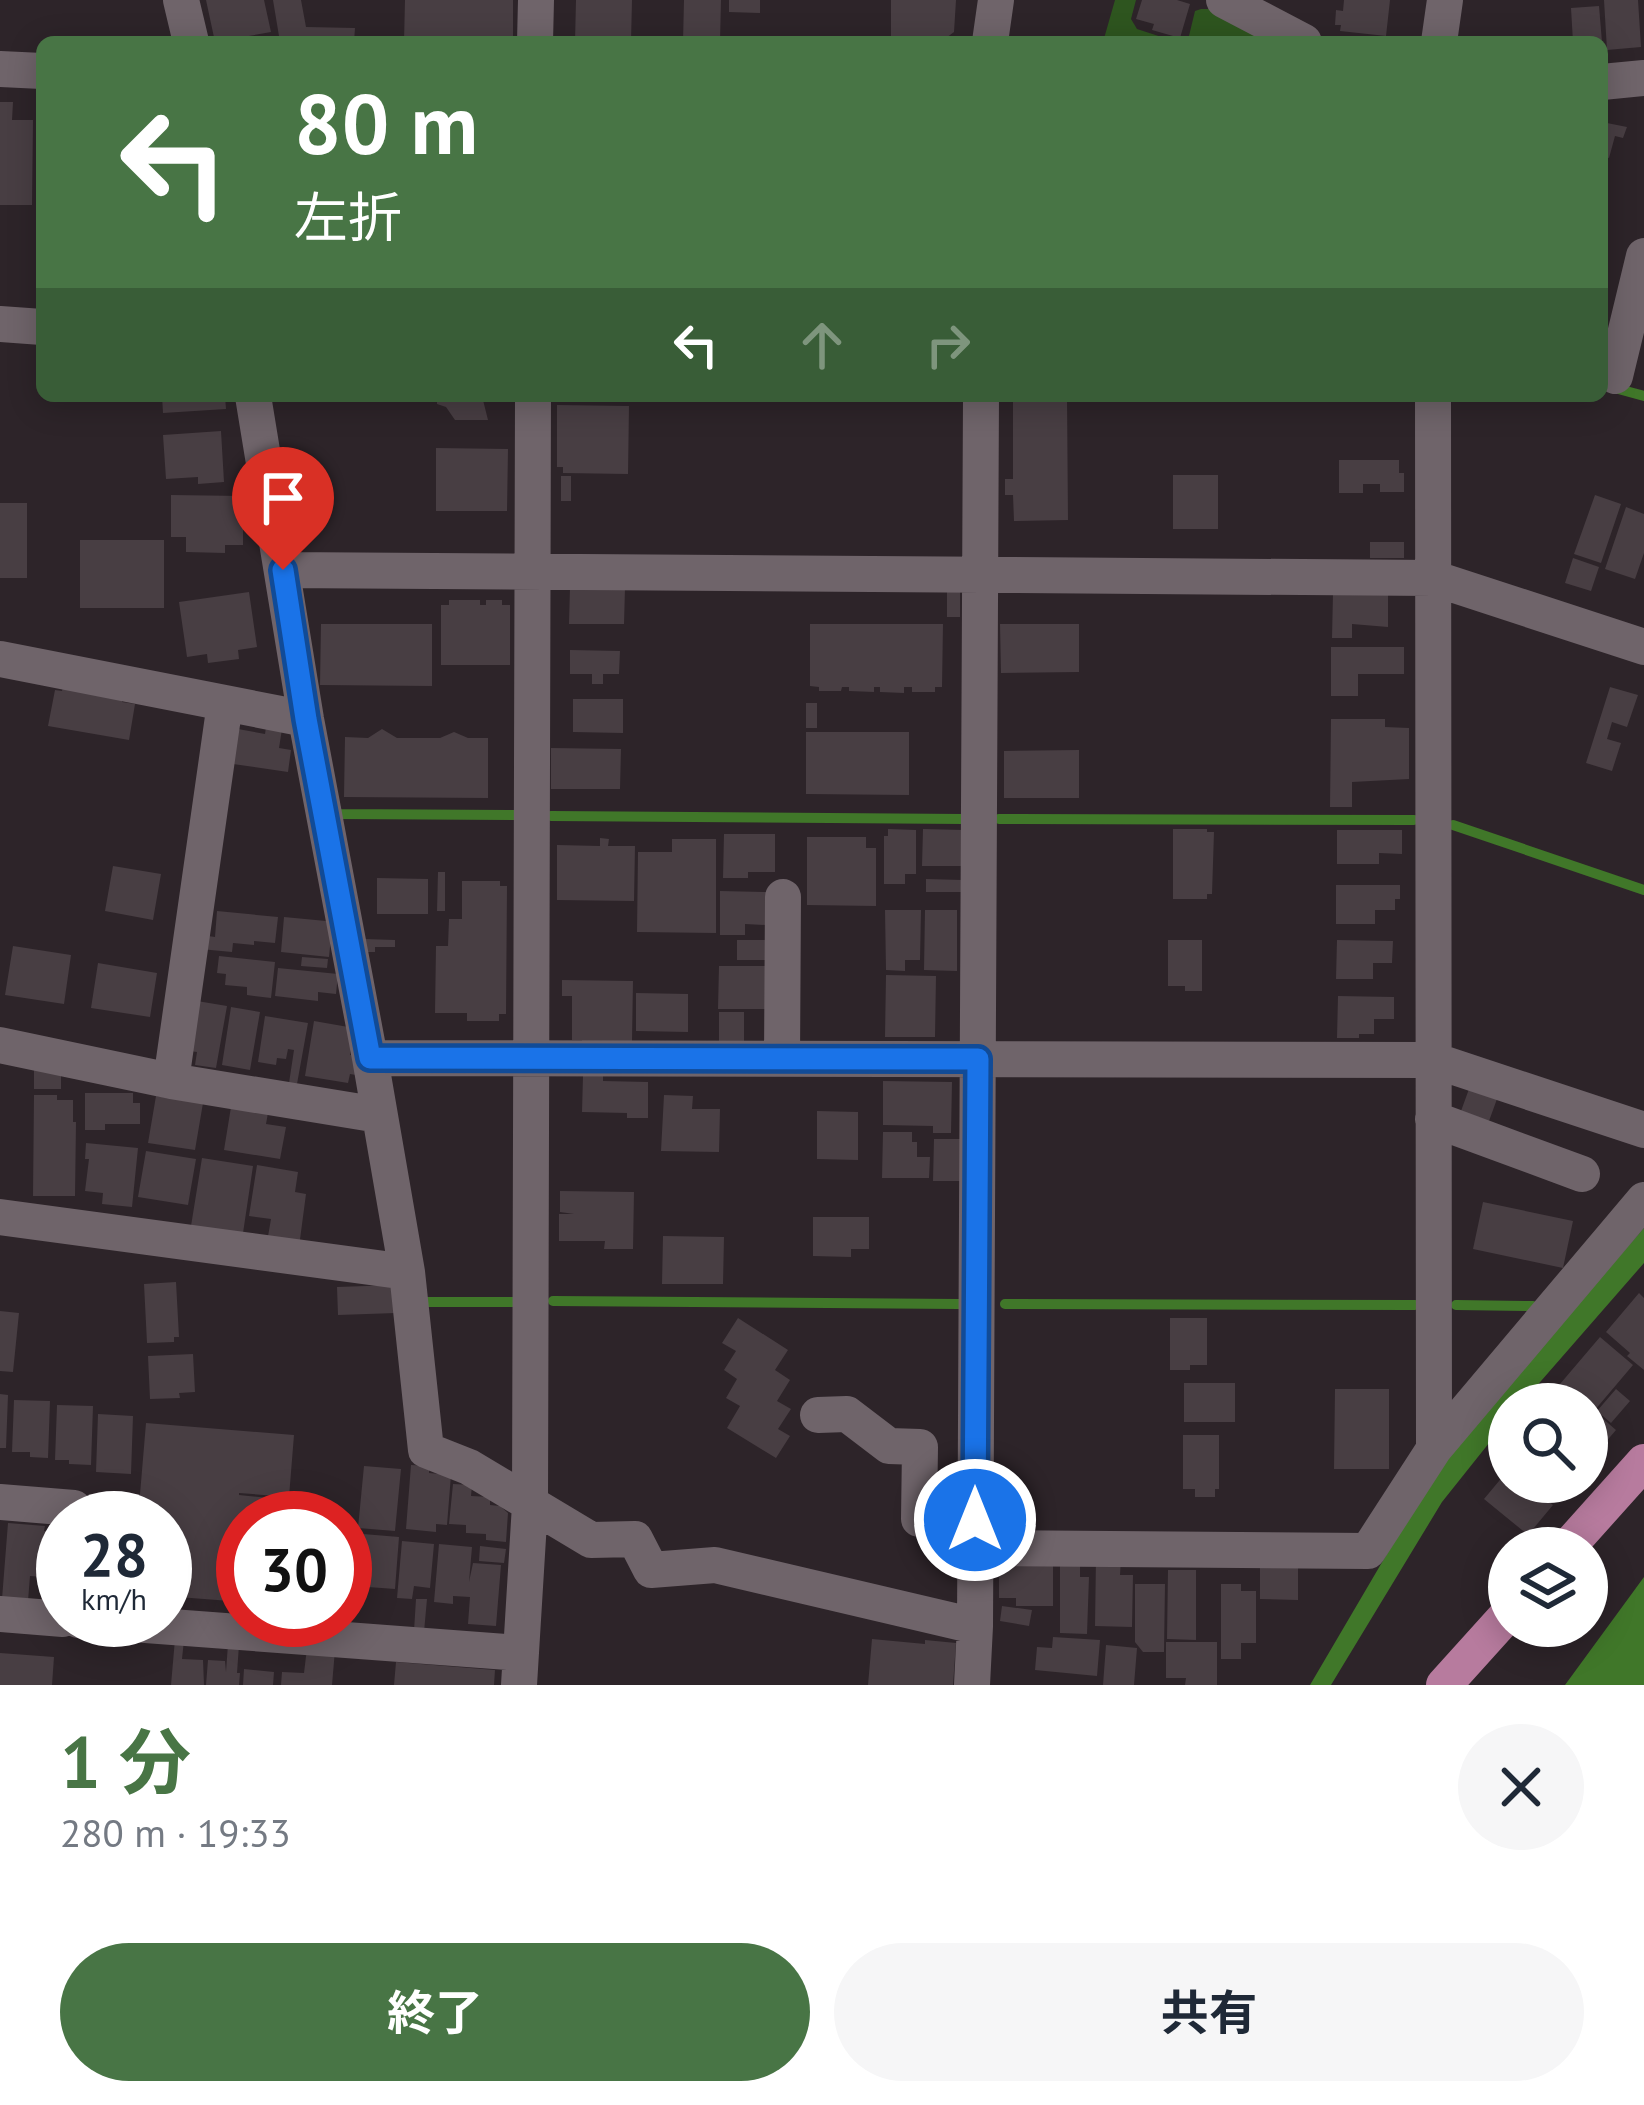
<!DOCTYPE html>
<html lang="ja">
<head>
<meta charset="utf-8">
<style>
  body { margin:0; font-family:"PT Sans","Noto Sans JP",sans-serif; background:#f6f6f7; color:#1f2937; height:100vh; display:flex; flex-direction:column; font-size:45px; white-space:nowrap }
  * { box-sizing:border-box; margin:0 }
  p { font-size:39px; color:#747a83 }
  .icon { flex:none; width:66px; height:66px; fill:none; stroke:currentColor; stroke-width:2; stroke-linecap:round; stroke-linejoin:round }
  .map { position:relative; height:1685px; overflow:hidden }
  .sheet { display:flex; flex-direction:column; background:#fff; flex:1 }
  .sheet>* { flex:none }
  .hud { position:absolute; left:36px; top:36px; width:1572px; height:366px; border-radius:18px; box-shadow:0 6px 30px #0003; background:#487545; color:#fff; overflow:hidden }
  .tools { position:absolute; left:1488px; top:1383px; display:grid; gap:24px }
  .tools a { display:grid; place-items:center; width:120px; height:120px; border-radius:50%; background:#fff; box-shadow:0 6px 30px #0003; font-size:60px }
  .speed { position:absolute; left:36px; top:1491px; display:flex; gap:24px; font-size:60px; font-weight:700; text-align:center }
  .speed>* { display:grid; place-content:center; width:156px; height:156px; border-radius:50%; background:#fff; box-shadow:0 6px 30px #0003; line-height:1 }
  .speed small { font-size:30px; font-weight:400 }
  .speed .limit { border:18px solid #d22; background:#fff; color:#111 }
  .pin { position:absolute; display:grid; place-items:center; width:102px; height:102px; color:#fff; margin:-123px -51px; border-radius:50% 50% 50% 0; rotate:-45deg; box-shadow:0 0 12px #0007 }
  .pin .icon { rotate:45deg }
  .me { position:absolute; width:132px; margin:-66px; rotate:0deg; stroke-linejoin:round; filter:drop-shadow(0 0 9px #0008) }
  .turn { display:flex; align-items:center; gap:42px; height:252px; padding:0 60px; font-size:54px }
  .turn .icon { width:156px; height:156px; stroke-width:2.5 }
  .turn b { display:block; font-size:84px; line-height:102px }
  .lanes { display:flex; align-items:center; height:114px; padding:0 60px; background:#0003; justify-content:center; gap:60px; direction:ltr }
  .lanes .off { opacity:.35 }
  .round { display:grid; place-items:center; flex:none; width:126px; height:126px; border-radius:63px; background:#f6f6f7 }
  .overview { display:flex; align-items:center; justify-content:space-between; height:204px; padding:0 60px }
  h1 { font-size:72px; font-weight:700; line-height:90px; color:#487545 }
  .cta { display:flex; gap:24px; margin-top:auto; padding:24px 60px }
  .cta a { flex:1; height:138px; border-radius:72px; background:#487545; color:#fff; font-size:48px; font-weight:700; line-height:138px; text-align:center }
  .cta a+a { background:#f6f6f7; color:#1f2937 }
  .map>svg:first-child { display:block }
  .green { fill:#2e551f }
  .water { fill:#407729 }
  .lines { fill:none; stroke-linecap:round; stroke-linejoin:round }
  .stream { stroke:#407729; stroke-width:10 }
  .building { fill:#483e43 }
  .minor { stroke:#6f646a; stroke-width:36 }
  .major { stroke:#b77b9e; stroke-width:36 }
  .route-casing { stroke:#114b97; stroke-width:30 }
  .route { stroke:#1a73e8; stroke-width:21 }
</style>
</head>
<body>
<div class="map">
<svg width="1644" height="1685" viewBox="0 0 1644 1685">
  <rect width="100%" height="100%" fill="#2d2429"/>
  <!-- green -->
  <path class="green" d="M1115,0H1136L1131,19L1137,29L1177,42H1103Z
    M1201,9H1212L1260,38V42H1183L1188,40L1195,11Z"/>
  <!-- water -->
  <path class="water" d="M1644,1228V1263L1521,1404H1509V1418L1442,1502L1331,1685H1310L1445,1455Z
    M1644,1577V1685H1565Z"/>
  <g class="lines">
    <!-- stream -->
    <path class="stream" d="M1611,387L1644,396
      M336,809L337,814L516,815
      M551,816L964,819
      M999,819L1414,820
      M1453,825L1644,890
      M420,1295L421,1302H513
      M553,1301L959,1304
      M1005,1304L1415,1305
      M1456,1305L1533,1306"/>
  </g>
  <!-- building -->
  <path class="building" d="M206,0H264L271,32L215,42Z
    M273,0H301L306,27L355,28L354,42H280Z
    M405,0H513V42H404Z
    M576,0H632L631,42H575Z
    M684,0H721L720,42H683Z
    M729,0H760V13L729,12Z
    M891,0H956L954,32L946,38L891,36Z
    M1142,0H1177L1190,4L1180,38L1152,30L1154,24L1136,19Z
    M1344,0H1390L1386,36L1340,31L1341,25H1335L1336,10L1343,11Z
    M1604,0H1638L1641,47L1607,50Z
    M1599,6L1602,42H1573L1571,8Z
    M0,102H13L12,120H33L32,205H0Z
    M1602,122L1627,127L1623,138L1615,136L1609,158L1602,156Z
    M162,396H225L226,409L163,413Z
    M437,396H482L488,420H455L446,407L437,404Z
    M1013,396H1067L1068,520L1014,521L1013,495H1005V479H1013Z
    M557,405L629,406L628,474L563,473V467H557Z
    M221,431L224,482L198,484V477L166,479L163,435Z
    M436,448L508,449L507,511H436Z
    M1339,460H1399V473H1404V492H1380V484H1363V493H1339Z
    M1173,475H1218V529H1173Z
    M561,476H571V501H561Z
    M171,495L243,496V545H225V553L186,552V537H171Z
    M1595,495L1621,504L1601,563L1574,554Z
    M0,503H27V578H0Z
    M1626,507L1644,514V553L1635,579L1605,569Z
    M80,540H164V608H80Z
    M1370,542H1404V558H1370Z
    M1573,558L1599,567L1591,591L1565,583Z
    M570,588H625L624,624H569Z
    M947,591H960V617H947Z
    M249,592L257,647L238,650L239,659L208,663L207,654L187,657L179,602Z
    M1333,593H1388V627L1352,624V638H1332Z
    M449,600H480V605H486V600H502V605H510V665H441V605H449Z
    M321,624H432V686L320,685Z
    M810,624H943L942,687H935V692H912V687H904V693L880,692V687H874V692L849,691V687H842L841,691H819V687L810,686Z
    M1000,624H1079V672L1001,673Z
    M1331,647H1404V674H1358V696H1331Z
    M570,650L620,651L619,674H603V684H592V674H570Z
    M63,686L123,697L122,702L135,704L129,740L48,726L55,690L62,691Z
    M1610,687L1638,695L1627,727L1612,722L1607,739L1621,743L1612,771L1586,763Z
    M573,699H623V733L573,732Z
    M806,703H817V728H806Z
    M1331,719H1385V727L1409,728V779L1352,782V807H1330Z
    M266,727L282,729L279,748L291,750L288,772L233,764L238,729L265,734Z
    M382,729L397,738H440L454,732L468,738H488V798L344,797L345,737L368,738Z
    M806,732H909V795L806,794Z
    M551,748L621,749L620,789H551Z
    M1079,750V798H1004V751Z
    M888,829L916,830V874H905V884H884V836H888Z
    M923,829L963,830V866H922Z
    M1173,829H1207V832H1214L1212,894H1207V899H1173Z
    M1337,830H1402V854L1379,853V864H1337Z
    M724,834H775V872H748V878H723Z
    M807,837H866V848H876V906L807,905Z
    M600,838L609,839L608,846H635L634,901L557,900V845L600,846Z
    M672,839H716V933L637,932L638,852H672Z
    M113,866L161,874L153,920L105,911Z
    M438,872H445V911H437Z
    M377,878L428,879V914H377Z
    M926,879L962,880V892H926Z
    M462,881H500V886H507L506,1014H499V1021H467V1013H435L436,946H448L449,919H462Z
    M1336,885H1400V899H1395V910H1375V924H1336Z
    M720,891L767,892L766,925L745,924V935H720Z
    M885,910H921L920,960H905V971L886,970Z
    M925,910H957V971L924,970Z
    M217,911L278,917L275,943L254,941V945L233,943L232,952L200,949L201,935L215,937Z
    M284,917L326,921L331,937L329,957L281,952Z
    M364,939L395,940V947H375V952H363Z
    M737,940H765V960H737Z
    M1168,940H1202V991H1185V986H1168Z
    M1337,940L1393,941L1392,963H1373V979H1336Z
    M13,946L71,955L64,1004L5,995Z
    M219,956L275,962L271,998L247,995V987L225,985L226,974L217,973Z
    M302,957L328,959L327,968L301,966Z
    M98,963L157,973L150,1017L91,1008Z
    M719,966H765V1009H718Z
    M278,968L338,974L336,994L318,992V1001L275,996Z
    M886,975L936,976L935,1037H885Z
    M562,980L633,981L632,1041L582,1047V1040H572V996H562Z
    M636,993L688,994V1032L636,1031Z
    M1338,996L1394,997V1019H1374V1034H1359V1038H1337Z
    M197,1001L227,1006L216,1068L195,1065L197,1052L189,1051Z
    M231,1007L260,1012L250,1070L222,1065Z
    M719,1012H744V1042H719Z
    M265,1016L308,1023L297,1084L289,1083L294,1050L288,1049L286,1059L277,1058L276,1065L258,1062Z
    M314,1021L354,1028L350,1055L359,1056L356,1075L350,1074L348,1083L305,1076Z
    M34,1063L61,1073V1089H34Z
    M583,1076H603V1081L648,1082V1118H627V1113L582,1112Z
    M883,1081L952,1082L951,1133H933V1126L883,1125Z
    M1469,1089L1497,1099L1489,1121L1461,1111Z
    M85,1093H133V1103H140V1124H105V1130H85Z
    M34,1095H57V1100H73V1122H76L75,1196H33Z
    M664,1095L693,1096L692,1109H720L719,1152L661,1151Z
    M156,1096L203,1103L195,1150L148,1143Z
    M231,1107L268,1113L266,1124L286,1127L280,1159L224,1150Z
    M817,1111L858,1112V1160L817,1159Z
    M883,1132H912V1142H917V1157H930L929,1178H882Z
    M934,1139H962V1181H933Z
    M86,1143L138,1148L132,1207L102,1204L103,1193L85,1191L89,1159H85Z
    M146,1151L196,1159L188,1205L138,1197Z
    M202,1158L253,1166L243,1233L191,1226Z
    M257,1165L298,1172L295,1192L306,1194L299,1247L267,1242L271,1219L249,1216Z
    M560,1191L634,1192L633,1249H604L605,1241H559V1214H574L560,1212Z
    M1483,1202L1573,1221L1563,1268L1473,1249Z
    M813,1217H869V1249H851V1257L813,1256Z
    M663,1236L724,1237L723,1284H662Z
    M176,1282L179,1337H174V1342L147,1343L144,1284Z
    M395,1285L396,1313L338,1315L337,1287Z
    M1639,1293L1644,1298V1370L1627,1356L1630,1353L1606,1332Z
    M0,1311L19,1313L13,1372L0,1371Z
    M738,1318L788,1350L775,1370L790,1380L777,1401L791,1409L778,1429L790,1436L776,1458L727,1428L740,1406L726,1398L737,1379L724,1370L736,1351L722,1343Z
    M1170,1318H1207V1365H1190V1370H1170Z
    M1600,1337L1633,1365L1594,1411L1616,1430L1587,1464V1404H1543Z
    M193,1354L195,1392L179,1393L180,1398L150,1399L148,1356Z
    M1184,1383H1235V1422H1184Z
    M1335,1389H1389V1469H1334Z
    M1616,1389L1630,1401L1611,1423L1597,1411Z
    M0,1394L8,1395L6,1448H0Z
    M14,1400L50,1401L48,1458L30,1457V1452H12Z
    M57,1405L93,1406L91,1465L69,1464V1460H55Z
    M98,1414L133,1416L131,1474L96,1472Z
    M146,1423L294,1435L289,1497L239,1493V1495L289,1500L287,1518H243V1564L235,1563L236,1528L230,1601L165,1596V1518H138Z
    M1183,1435H1219V1489H1215V1497H1195V1489H1183Z
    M411,1465L429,1466V1473L451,1475L447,1525L436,1524V1532L406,1529Z
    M364,1466L401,1469L395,1531L358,1528Z
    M1509,1469V1482H1526L1553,1505L1528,1535L1484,1499Z
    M453,1484L472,1485L471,1496L490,1497V1505L500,1506L508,1513L506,1542L486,1540V1534L466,1533V1525L449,1524Z
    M8,1523L45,1526L44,1531L48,1532L44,1577L30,1576L28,1601L2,1599Z
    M351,1533L399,1537L395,1589L368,1587V1582L347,1580Z
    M402,1541L434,1544L430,1588L414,1586L412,1599L397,1598Z
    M439,1544L472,1547L469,1582L473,1563L501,1565L496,1626L468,1624L470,1597L453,1596V1604L434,1602Z
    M480,1546L506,1549L504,1563L479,1561Z
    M1096,1557H1121L1120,1575H1133L1132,1627L1095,1626Z
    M1053,1559V1606H1016V1598H999V1566Z
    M1060,1559H1080V1577H1089L1087,1634L1060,1633Z
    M1260,1559L1298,1560V1600L1260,1599Z
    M1168,1570H1196V1640L1167,1639Z
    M1135,1584H1165L1164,1652H1143L1135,1642Z
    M1221,1584H1241V1591H1256V1643H1241V1659H1221Z
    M416,1599H427L424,1632L414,1631Z
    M1002,1606L1032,1610L1029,1626L1000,1621Z
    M1053,1637L1100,1640L1097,1676L1035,1670L1037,1647L1052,1648Z
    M175,1639L184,1640L182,1659L203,1660L204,1685H171Z
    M872,1639L925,1644V1640L956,1643L953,1685H868Z
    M1166,1642H1217V1685H1185L1186,1678H1166Z
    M228,1644L239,1645L237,1673H240L239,1685H206L208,1660L225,1661L226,1672Z
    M1106,1645L1137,1648L1134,1685H1103Z
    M307,1648L335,1650L332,1685H281L282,1672L304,1673Z
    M0,1653L54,1657L52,1685H0Z
    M396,1662L495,1670L494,1685H394Z
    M244,1669L274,1672L273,1685H243Z"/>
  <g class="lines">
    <!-- minor -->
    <path class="minor" d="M181,0L191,42
      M1224,0L1304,42
      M535,42L536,0
      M990,42L996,0
      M1439,42L1445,0
      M0,69L42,71
      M1602,82L1644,78
      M0,324L42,327
      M1615,376L1644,256
      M253,396L306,719L370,1058L407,1272L426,1450L469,1467L591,1540L635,1539L651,1570L715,1565L975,1626
      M1433,396L1434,1449
      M282,570L1433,578L1644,647
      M0,659L306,719
      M0,1045L171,1081L379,1115
      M370,1058L1433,1060L1644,1130
      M782,1059L783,897
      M171,1081L225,703
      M1433,1119L1582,1174
      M0,1217L407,1272
      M818,1415L847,1414L889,1446L920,1447L919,1519L975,1520
      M0,1502L74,1508L73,1518
      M975,1548L1368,1551L1434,1449L1644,1200
      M0,1614L63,1619
      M78,1620L521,1653
      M519,1685L530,1505L533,396
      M972,1685L975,1626L981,396"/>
    <!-- major -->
    <path class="major" d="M1567,1548L1644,1462
      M1444,1685L1509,1613"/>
  </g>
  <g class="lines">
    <defs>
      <path id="route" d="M283,570L306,719L370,1058L978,1059L975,1520"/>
    </defs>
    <!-- route casing -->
    <use href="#route" class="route-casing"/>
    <!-- route -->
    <use href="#route" class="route"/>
  </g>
</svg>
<div class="tools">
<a><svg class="icon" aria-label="search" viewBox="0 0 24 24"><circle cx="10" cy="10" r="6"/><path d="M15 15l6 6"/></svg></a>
<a><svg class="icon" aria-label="layers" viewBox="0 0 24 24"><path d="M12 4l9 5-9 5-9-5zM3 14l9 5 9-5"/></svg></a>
</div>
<div class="speed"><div>28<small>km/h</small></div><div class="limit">30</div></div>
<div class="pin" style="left:283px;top:570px;background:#d93025"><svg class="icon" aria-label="arrive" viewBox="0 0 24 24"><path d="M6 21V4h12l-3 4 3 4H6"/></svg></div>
<svg class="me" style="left:975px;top:1520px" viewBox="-20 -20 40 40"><circle r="17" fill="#1a73e8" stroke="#fff" stroke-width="3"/><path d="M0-11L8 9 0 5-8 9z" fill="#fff"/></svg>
<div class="hud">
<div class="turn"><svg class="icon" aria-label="left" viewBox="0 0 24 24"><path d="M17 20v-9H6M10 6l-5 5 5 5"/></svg><div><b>80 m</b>左折</div></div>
<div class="lanes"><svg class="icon" aria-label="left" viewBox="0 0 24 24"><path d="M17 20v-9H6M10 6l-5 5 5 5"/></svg><svg class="icon off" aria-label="ahead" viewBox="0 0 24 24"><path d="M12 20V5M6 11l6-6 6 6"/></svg><svg class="icon off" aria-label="right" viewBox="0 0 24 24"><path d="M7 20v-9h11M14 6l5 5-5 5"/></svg></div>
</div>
</div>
<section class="sheet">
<div class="overview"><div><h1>1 分</h1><p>280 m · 19:33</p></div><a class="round"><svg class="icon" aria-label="close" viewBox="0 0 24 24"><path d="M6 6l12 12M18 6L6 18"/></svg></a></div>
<div class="cta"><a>終了</a><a>共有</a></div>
</section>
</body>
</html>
